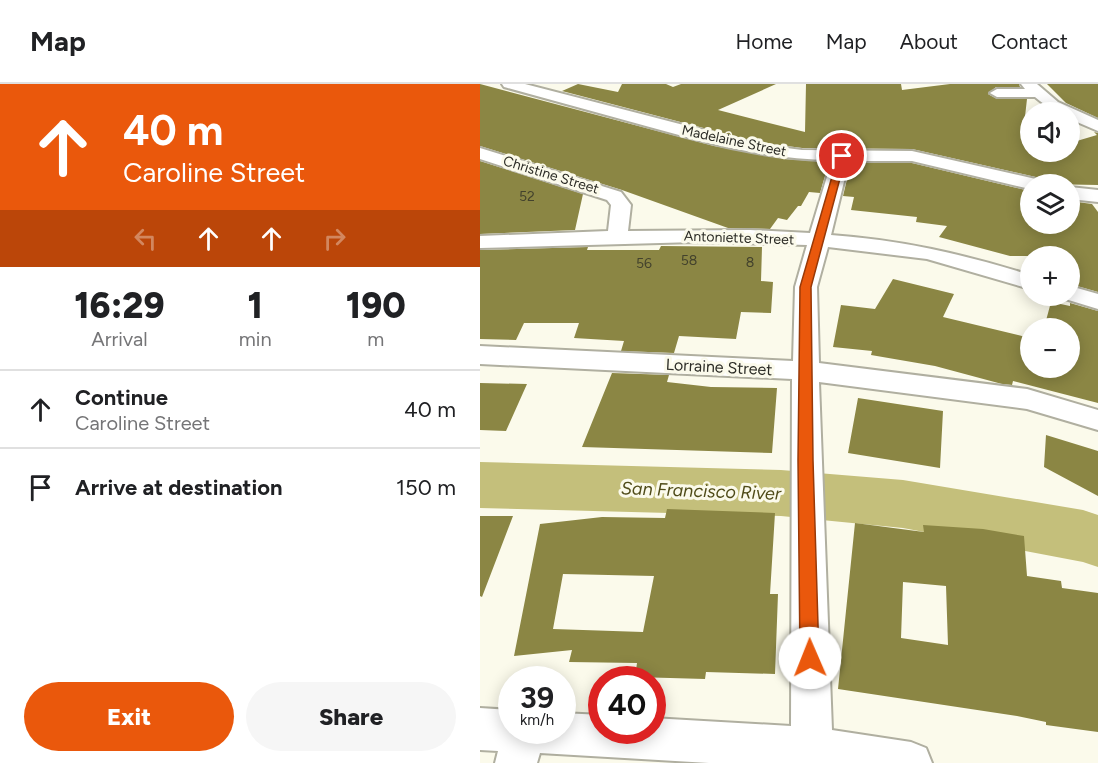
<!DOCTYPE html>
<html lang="en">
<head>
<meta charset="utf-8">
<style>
  body { margin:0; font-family:Figtree,sans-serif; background:#f6f6f6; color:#202124; height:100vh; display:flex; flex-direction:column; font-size:22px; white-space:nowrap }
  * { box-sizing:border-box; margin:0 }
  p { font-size:20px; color:#757577 }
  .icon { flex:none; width:33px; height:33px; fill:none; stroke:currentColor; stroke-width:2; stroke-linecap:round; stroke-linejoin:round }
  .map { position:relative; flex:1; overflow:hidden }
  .sheet { display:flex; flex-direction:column; background:#fff; width:480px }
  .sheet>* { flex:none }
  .guide { background:#ea580c; color:#fff; overflow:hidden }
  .fabs { position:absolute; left:540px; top:18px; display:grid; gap:12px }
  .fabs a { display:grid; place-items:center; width:60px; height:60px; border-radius:50%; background:#fff; box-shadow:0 3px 15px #0003; font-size:30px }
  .speed { position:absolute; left:18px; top:582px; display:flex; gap:12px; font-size:30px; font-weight:700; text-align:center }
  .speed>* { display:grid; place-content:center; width:78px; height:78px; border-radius:50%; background:#fff; box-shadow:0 3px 15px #0003; line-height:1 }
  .speed small { font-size:15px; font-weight:400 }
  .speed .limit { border:9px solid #d22; background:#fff; color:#111 }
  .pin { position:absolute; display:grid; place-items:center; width:51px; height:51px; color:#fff; margin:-26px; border:3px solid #fff; border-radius:50%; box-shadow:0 2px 6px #0007 }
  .me { position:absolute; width:66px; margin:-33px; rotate:359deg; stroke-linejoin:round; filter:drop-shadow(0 0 4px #0008) }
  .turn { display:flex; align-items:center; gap:21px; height:126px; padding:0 24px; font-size:27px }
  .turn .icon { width:78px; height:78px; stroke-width:2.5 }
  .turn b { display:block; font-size:42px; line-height:51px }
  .lanes { display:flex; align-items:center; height:57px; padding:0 24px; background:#0003; justify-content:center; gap:30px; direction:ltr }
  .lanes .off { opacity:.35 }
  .eta { display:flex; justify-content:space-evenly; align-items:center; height:102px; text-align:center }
  .eta b { font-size:36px; font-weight:800; line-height:42px }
  .cta { display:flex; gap:12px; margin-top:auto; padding:12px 24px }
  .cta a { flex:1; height:69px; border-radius:36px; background:#ea580c; color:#fff; font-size:24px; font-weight:800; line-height:69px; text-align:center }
  .cta a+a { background:#f6f6f6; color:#202124 }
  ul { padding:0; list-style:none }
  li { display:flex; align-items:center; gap:18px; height:78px; padding:0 24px; border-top:2px solid #e0e0e0 }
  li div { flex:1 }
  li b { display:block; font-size:22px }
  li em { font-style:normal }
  header { display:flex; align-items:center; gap:36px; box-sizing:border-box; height:84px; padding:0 30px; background:#fff; border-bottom:2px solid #e0e0e0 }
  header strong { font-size:28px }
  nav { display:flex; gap:33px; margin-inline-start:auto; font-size:21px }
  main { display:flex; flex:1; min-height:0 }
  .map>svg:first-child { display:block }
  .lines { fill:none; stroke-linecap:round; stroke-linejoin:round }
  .river { fill:#c4bf7b; fill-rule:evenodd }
  .building { fill:#8b8644; fill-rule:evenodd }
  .minor-casing { stroke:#b0afa0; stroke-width:4 }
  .minor { fill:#fff; fill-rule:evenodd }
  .route { fill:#ea580c; stroke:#983908; stroke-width:1.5 }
  .labels { text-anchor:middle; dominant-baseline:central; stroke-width:6; stroke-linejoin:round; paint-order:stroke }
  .far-street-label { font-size:14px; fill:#2b2b25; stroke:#fbfaeb }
  .number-label { font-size:14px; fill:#43422d }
  .street-label { font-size:16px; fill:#2b2b25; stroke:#fbfaeb }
  .water-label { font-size:18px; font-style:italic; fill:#4f4b18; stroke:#fbfaeb }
</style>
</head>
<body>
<header>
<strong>Map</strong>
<nav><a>Home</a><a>Map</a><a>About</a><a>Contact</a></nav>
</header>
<main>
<section class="sheet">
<div class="guide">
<div class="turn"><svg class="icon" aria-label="ahead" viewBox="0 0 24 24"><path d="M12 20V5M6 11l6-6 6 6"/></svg><div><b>40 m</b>Caroline Street</div></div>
<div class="lanes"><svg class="icon off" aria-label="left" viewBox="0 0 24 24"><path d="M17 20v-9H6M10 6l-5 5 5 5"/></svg><svg class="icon" aria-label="ahead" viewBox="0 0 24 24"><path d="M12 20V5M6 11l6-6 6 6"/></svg><svg class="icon" aria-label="ahead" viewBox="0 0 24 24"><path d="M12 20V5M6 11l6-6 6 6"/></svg><svg class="icon off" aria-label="right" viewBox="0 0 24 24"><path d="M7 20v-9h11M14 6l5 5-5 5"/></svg></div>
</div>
<div class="eta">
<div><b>16:29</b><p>Arrival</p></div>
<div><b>1</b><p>min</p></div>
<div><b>190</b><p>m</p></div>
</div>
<ul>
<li><svg class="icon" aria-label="ahead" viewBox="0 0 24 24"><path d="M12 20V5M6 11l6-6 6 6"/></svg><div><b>Continue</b><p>Caroline Street</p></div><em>40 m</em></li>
<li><svg class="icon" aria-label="arrive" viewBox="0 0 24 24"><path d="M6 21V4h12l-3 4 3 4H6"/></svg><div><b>Arrive at destination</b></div><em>150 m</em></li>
</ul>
<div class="cta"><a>Exit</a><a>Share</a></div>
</section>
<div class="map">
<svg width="618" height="679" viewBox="0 0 618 679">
  <rect width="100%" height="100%" fill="#fbfaeb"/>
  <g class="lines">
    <!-- river -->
    <path class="river" d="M0,378L301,386L423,396L603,426L618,431V483L603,478L423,444L301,432L0,424Z"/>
  </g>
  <!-- building -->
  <path class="building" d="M0,0L234,62L304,75L349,78L340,109L329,108L321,122H318L307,136L298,134L290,145L248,144L142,106L0,62Z
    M98,0L138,8L142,0H186L193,3L201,0H296L238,26L325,48L326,0H421L422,6L470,0H539L540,3H516L508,10L517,15H547L542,59H550V70L559,68H590V59L617,51L614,48L618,49V101L564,100L560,94L432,65L322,64L277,58L82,7Z
    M567,0H618V34L586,19Z
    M0,77L103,110L95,146L0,150Z
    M371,79H432L550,107V140H590V117L612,120L618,128V208L590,200V172H530L459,153L467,142L436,138L437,133L371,126L374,113L363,112Z
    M181,162L282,163L281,197L293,198L291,229L261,228L256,255L199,252L194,269L141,267L144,257L94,254L99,239H44L36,256L0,255V166L108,163L107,166H179Z
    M413,195L474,210L463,233L550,254V284H590V244H564L571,218L590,222V219L618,227V319L533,297L532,301L522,300L455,282L391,271L392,267L353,263L361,221L395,225Z
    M132,289L189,291L187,298L231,303L297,304L292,369L102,363Z
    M0,299L47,300L26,347L0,346Z
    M378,314L463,327L460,384L368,369Z
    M566,351L618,367V412L564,383Z
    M187,425L295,429L290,510H298L295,590L226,588L225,595L155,593L157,579L89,578L92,566L34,572L60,440L122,433L185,434ZM83,490L174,492L163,548L73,545Z
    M0,432H33L2,513L0,512Z
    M375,439L444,448L443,441L503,445L544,452L547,492L581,497L582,504L618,509V648L566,641V638L537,632L358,605ZM423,498L466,502L468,561L421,554Z"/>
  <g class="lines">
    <defs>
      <path id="minor" d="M22,0H45L277,60L322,66L432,67L560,96L562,100H550V105L432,77H369L351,151C421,156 483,170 550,191V205L447,175L348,163L337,203L339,279L547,305L618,326V346L547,325L339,298L352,646L431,658L446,664L452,679H229L60,669L57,679H15L18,667L0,666V624L32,626V646H82V629L122,631V646H172V634L311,642L312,295L0,280V262L313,277L315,203L327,161L216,158L0,164V152L128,147L131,121L127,116L0,75V64L141,108L151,121L148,147L270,146L330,149L352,76C288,76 227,59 166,42C119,29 71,16 24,3Z
        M541,0H557L578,18L618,36V47L590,35V28C574,28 567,23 555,13H517L510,9L517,5H545Z
        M590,103L618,106V118L590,115Z
        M590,202L618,210V225L582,214L580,212H590Z"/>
    </defs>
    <!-- minor casing -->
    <use href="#minor" class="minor-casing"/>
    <!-- minor -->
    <use href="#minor" class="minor"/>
  </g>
  <!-- route -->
  <path class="route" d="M362,69L366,72L331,203L333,376L339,574L336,581L330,583L323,581L320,574L318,376L320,203L358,72Z"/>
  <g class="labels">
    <!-- far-street labels -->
    <g class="far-street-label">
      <text transform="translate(254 57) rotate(12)">Madelaine Street</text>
      <text transform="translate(71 91) rotate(17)">Christine Street</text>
      <text transform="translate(259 154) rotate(2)">Antoniette Street</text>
    </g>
    <!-- number labels -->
    <g class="number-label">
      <text x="47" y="112">52</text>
      <text x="209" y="176">58</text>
      <text x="270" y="178">8</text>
      <text x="164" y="179">56</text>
    </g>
    <!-- street labels -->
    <g class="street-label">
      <text transform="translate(239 283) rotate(3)">Lorraine Street</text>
    </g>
    <!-- water labels -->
    <g class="water-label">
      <text transform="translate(221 407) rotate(2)">San Francisco River</text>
    </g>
  </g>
</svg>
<div class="fabs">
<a><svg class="icon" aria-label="sound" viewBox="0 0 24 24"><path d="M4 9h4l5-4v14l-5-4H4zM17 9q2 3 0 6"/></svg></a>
<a><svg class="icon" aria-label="layers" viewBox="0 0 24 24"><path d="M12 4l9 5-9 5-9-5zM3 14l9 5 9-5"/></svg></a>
<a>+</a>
<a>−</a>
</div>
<div class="speed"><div>39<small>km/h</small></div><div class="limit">40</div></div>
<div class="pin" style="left:362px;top:72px;background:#d93025"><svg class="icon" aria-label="arrive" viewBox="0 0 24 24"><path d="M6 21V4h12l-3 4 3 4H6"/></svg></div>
<svg class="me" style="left:330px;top:574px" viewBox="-20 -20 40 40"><circle r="19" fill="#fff"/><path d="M0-13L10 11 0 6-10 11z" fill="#ea580c"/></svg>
</div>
</main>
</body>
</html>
